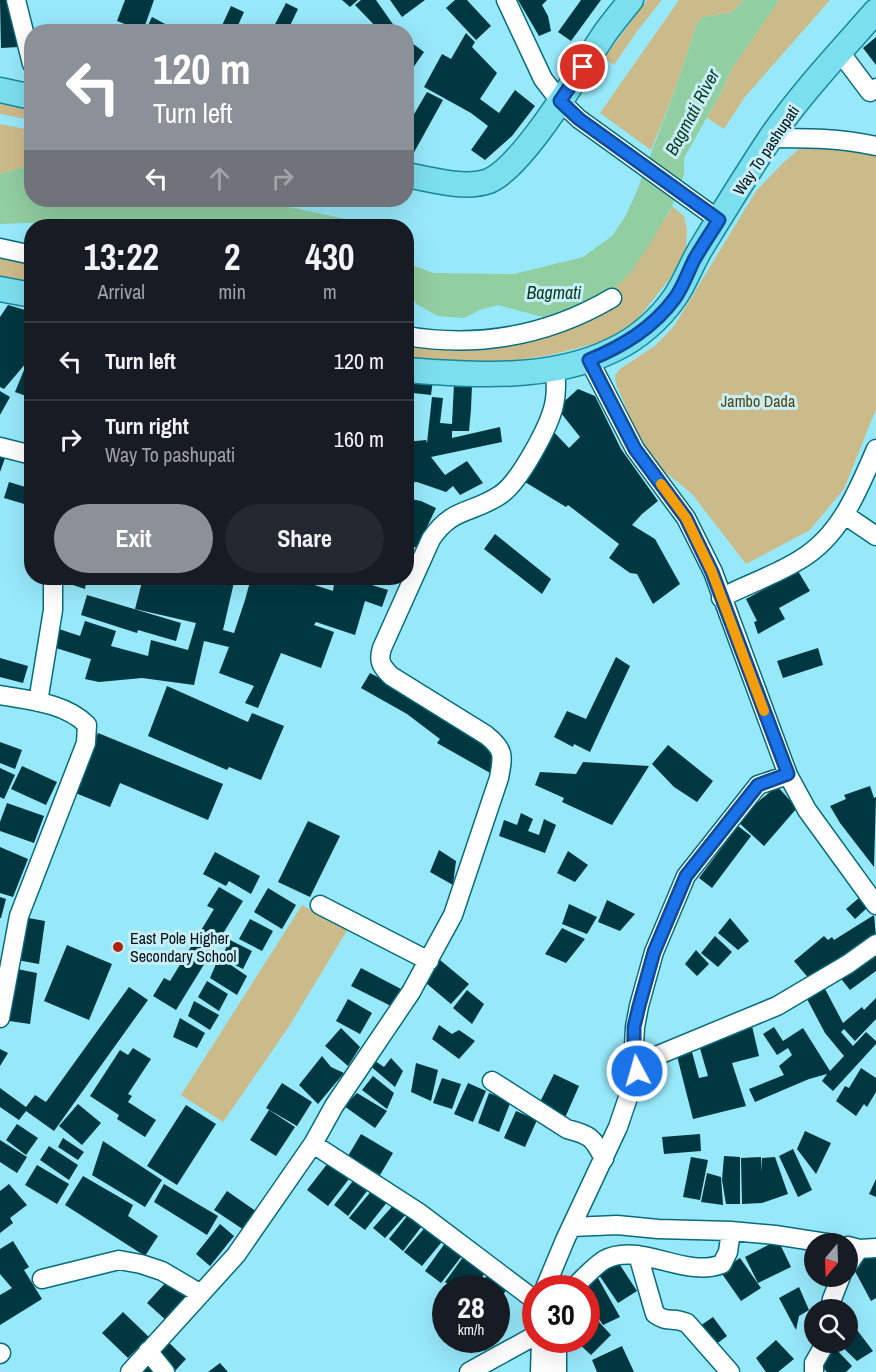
<!DOCTYPE html>
<html lang="en">
<head>
<meta charset="utf-8">
<style>
  body { margin:0; font-family:"Archivo Narrow",sans-serif; background:#242831; color:#f1f3f6; height:100vh; display:flex; flex-direction:column; font-size:22px; white-space:nowrap }
  * { box-sizing:border-box; margin:0 }
  p { font-size:20px; color:#9ea1a6 }
  .icon { flex:none; width:33px; height:33px; fill:none; stroke:currentColor; stroke-width:2; stroke-linecap:round; stroke-linejoin:round }
  .map { position:relative; flex:1; overflow:hidden }
  .sheet { position:absolute; left:24px; top:219px; width:390px; height:366px; display:flex; flex-direction:column; background:#171b24; border-radius:24px; box-shadow:0 6px 24px #0002 }
  .sheet>* { flex:none }
  .hud { position:absolute; left:24px; top:24px; width:390px; height:183px; border-radius:24px; box-shadow:0 6px 24px #0002; background:#8c9099; color:#fff; overflow:hidden }
  .needle { width:39px; rotate:199deg }
  .fabs { position:absolute; left:804px; top:1233px; display:grid; gap:12px }
  .fabs a { display:grid; place-items:center; width:54px; height:54px; border-radius:50%; background:#171b24; box-shadow:0 6px 24px #0002; font-size:30px }
  .speed { position:absolute; left:432px; top:1275px; display:flex; gap:12px; font-size:30px; font-weight:700; text-align:center }
  .speed>* { display:grid; place-content:center; width:78px; height:78px; border-radius:50%; background:#171b24; box-shadow:0 6px 24px #0002; line-height:1 }
  .speed small { font-size:15px; font-weight:400 }
  .speed .limit { border:9px solid #d22; background:#fff; color:#111 }
  .pin { position:absolute; display:grid; place-items:center; width:51px; height:51px; color:#fff; margin:-26px; border:3px solid #fff; border-radius:50%; box-shadow:0 2px 6px #0007 }
  .me { position:absolute; width:66px; margin:-33px; rotate:354deg; stroke-linejoin:round; filter:drop-shadow(0 0 4px #0008) }
  .turn { display:flex; align-items:center; gap:21px; height:126px; padding:0 30px; font-size:27px }
  .turn .icon { width:78px; height:78px; stroke-width:2.5 }
  .turn b { display:block; font-size:42px; line-height:51px }
  .lanes { display:flex; align-items:center; height:57px; padding:0 30px; background:#0003; justify-content:center; gap:30px; direction:ltr }
  .lanes .off { opacity:.35 }
  .eta { display:flex; justify-content:space-evenly; align-items:center; height:102px; text-align:center }
  .eta b { font-size:36px; font-weight:800; line-height:42px }
  .primary-button { display:flex; gap:12px; margin-top:auto; padding:12px 30px }
  .primary-button a { flex:1; height:69px; border-radius:36px; background:#8c9099; color:#fff; font-size:24px; font-weight:800; line-height:69px; text-align:center }
  .primary-button a+a { background:#242831; color:#f1f3f6 }
  ul { padding:0; list-style:none }
  li { display:flex; align-items:center; gap:18px; height:78px; padding:0 30px; border-top:2px solid #363941 }
  li div { flex:1 }
  li b { display:block; font-size:22px }
  li em { font-style:normal }
  .map>svg:first-child { display:block }
  .green { fill:#ccbb8a }
  .water { fill:#91cea1 }
  .building { fill:#003740 }
  .lines { fill:none; stroke-linecap:round; stroke-linejoin:round }
  .minor-casing { stroke:#076c7b; stroke-width:21 }
  .major-casing { stroke:#18889b; stroke-width:27 }
  .minor { stroke:#fff; stroke-width:18 }
  .major { stroke:#7cdfee; stroke-width:24 }
  .route-casing { stroke:#114b97; stroke-width:15 }
  .route { stroke:#1a73e8; stroke-width:10 }
  .slow { stroke:#f59e0b; stroke-width:10 }
  .poi-dot { fill:#b0230a; stroke:#c8eff7; stroke-width:2 }
  .labels { text-anchor:middle; dominant-baseline:central; stroke-width:6; stroke-linejoin:round; paint-order:stroke }
  .street-label { font-size:16px; fill:#001015; stroke:#c8eff7 }
  .park-label { font-size:16px; fill:#54440f; stroke:#c8eff7 }
  .poi-label { font-size:16px; fill:#001015; stroke:#c8eff7; text-anchor:start }
  .water-label { font-size:18px; font-style:italic; fill:#09391c; stroke:#c8eff7 }
</style>
</head>
<body>
<div class="map">
<svg width="876" height="1372" viewBox="0 0 876 1372">
  <rect width="100%" height="100%" fill="#97e9fa"/>
  <!-- green -->
  <path class="green" d="M647,0H662L638,30L614,65L604,58Z
    M679,0H744L731,13L703,17L697,23L677,85L651,150L600,113Z
    M779,0H830L745,97L724,129L707,118L723,89L730,71Z
    M0,102L31,109V120L0,114Z
    M0,124L31,130V165L0,174Z
    M822,145L876,153V409L844,489L810,530L746,564L692,494L659,467L637,433L616,384L615,375L620,369L656,345L674,326L756,191L783,163L799,149Z
    M672,206L684,216L687,230L686,248L671,277L637,320L608,340L551,355L510,361L484,363L407,360L406,334L455,338L554,320L667,216Z
    M0,255L31,261V283L0,278Z
    M302,905L348,929L288,1028L223,1122L181,1095Z"/>
  <!-- water -->
  <path class="water" d="M744,0H779L730,71L723,89L684,158V174L672,206L651,242L631,272L612,291L554,320L498,305L480,310L464,318L438,316L416,304L407,284L406,263L434,273L514,274L583,257L612,236L625,217L636,193L677,85L697,23L702,17L731,13Z
    M31,165L32,200H255L370,224L372,226H161L116,220L0,224V174Z"/>
  <!-- building -->
  <path class="building" d="M0,0H9L19,47L1,48Z
    M125,0H154L143,31L117,21Z
    M342,0H358L350,7Z
    M361,0H376L397,30L380,31L355,5Z
    M390,0H425L402,17Z
    M455,0H467L491,26L476,40L446,8Z
    M518,0H547L542,5L548,16L551,31L539,36Z
    M581,0H601L571,41L558,32Z
    M286,3L298,9L287,32H271Z
    M231,6L244,12L235,32H219Z
    M152,17L180,32H145Z
    M103,24L118,29V32H100Z
    M466,33L475,42L472,47L497,73L480,99L499,113L515,90L535,106L512,136L485,160L471,150L488,126L471,113L424,87L442,54L451,59Z
    M876,37V65L863,48Z
    M408,40L424,52L406,78V42Z
    M427,92L443,100L412,156L406,154V128Z
    M8,305L32,312V356L4,389L0,387V317Z
    M24,370L32,373V398L15,392Z
    M415,378L433,380L431,395L413,393Z
    M454,384L472,385L471,409L469,431H452V438L500,427L502,442L431,457L445,475L467,461L483,483L460,495L453,486L446,492L417,482L406,483V442L426,440L427,443L432,397L443,398L440,423L452,424Z
    M578,389L595,396L621,449L658,501L642,514L632,525L655,539L680,584L653,604L637,574L630,573L609,558L619,544L568,505L566,507L525,482L550,428L569,448L580,437L557,408Z
    M0,391L10,397L0,415Z
    M31,416H32V445L24,443Z
    M0,456L5,458L0,472Z
    M9,482L32,489L31,506L4,498Z
    M406,498L421,501L436,508L417,548L406,544Z
    M495,534L551,579L542,594L484,549Z
    M798,571L810,591L779,608L785,619L758,634L754,622L757,621L746,599Z
    M59,578H87L85,589L58,580Z
    M143,578H235L223,630L234,633L245,600L251,578H293L333,591L335,578H349L388,590L382,607L365,601L355,635L316,622L314,625L334,632L321,668L281,653L258,708L245,703L254,686L219,673L229,647L204,641L194,685L142,678L99,682L85,679L91,659L56,648L59,629L80,636L85,621L116,631L111,646L148,656L151,640L188,650L196,623L135,609Z
    M87,595L181,623L176,641L138,630L137,633L81,615Z
    M818,648L823,665L783,678L777,661Z
    M616,657L630,666L590,752L574,744L573,747L554,737L567,711L586,719Z
    M0,658L28,666L23,683L0,677Z
    M370,673L417,698L493,749L496,757L492,774L437,743L440,739L407,714L361,688Z
    M167,686L248,722L252,713L284,726L261,780L229,767L227,770L148,736Z
    M98,733L223,784L208,820L120,783L110,807L73,792Z
    M0,742L22,750L15,769L0,763Z
    M668,745L713,781L697,802L674,787L652,764Z
    M583,762L649,766L612,825L562,802L564,798L535,785L540,772L576,774Z
    M22,766L57,782L46,805L11,789Z
    M0,768L15,775L4,799L0,797Z
    M777,786L797,808L764,846L736,820Z
    M870,786L874,798L876,797L874,867L840,823L830,806L846,799L844,795Z
    M7,803L44,816L34,843L0,831V822Z
    M521,813L533,819L528,831L539,835L544,819L556,825L545,853L499,836L504,820L517,825Z
    M308,821L340,836L310,897L278,882Z
    M738,826L751,836L712,888L699,878Z
    M0,847L28,859L13,897L0,893Z
    M439,850L456,861L453,885L430,872Z
    M568,851L588,865L575,882L557,873Z
    M215,852L260,876L251,894L229,881L226,886L203,874Z
    M219,887L243,901L176,1010L153,996L164,978L170,981L214,909L207,906Z
    M268,888L296,905L282,929L254,912Z
    M0,897L6,899L1,918H0Z
    M860,897L868,907L855,919L846,909Z
    M607,900L635,914L620,931L598,922Z
    M569,904L597,917L587,934L562,924Z
    M874,915L876,937L811,981L794,961L824,936L828,940L832,937L834,940Z
    M23,917L45,921L39,964L17,960Z
    M730,918L749,941L738,950L718,933Z
    M250,919L273,931L262,951L239,939Z
    M562,928L585,939L566,963L545,954Z
    M715,936L732,952L718,967L701,953Z
    M230,940L252,951L243,969L221,958Z
    M67,945L112,964L89,1020L44,1001Z
    M696,950L709,964L697,976L685,964Z
    M876,950V971L850,990L838,975Z
    M219,957L247,976L237,995L210,978Z
    M440,960L469,984L451,1004L426,983Z
    M361,968L401,989L391,1006L351,986Z
    M17,969L37,973L30,1024L9,1021Z
    M207,981L228,994L219,1011L198,997Z
    M129,987L148,1000L54,1131L26,1111L19,1120L0,1107V1088L26,1107L35,1095L46,1102Z
    M824,987L843,1023L862,1007L864,1010L876,998V1019L855,1041L844,1029L841,1032L853,1046L866,1032L876,1041V1044L833,1091L822,1081L827,1074L809,1079L755,1102L749,1089L784,1075L779,1066L792,1055L788,1048L777,1055L763,1034L774,1027L783,1041L803,1028L830,1071L844,1056L825,1033L807,999Z
    M467,990L484,1004L472,1024L453,1008Z
    M348,999L372,1013L360,1034L336,1021Z
    M194,1001L219,1015L210,1030L188,1016Z
    M180,1018L205,1033L197,1048L173,1037Z
    M439,1025L452,1034L459,1030L475,1041L459,1059L432,1039Z
    M752,1026L759,1056L732,1063L746,1106L693,1119L677,1056L692,1052L699,1078L708,1076L699,1045Z
    M341,1028L360,1047L348,1066L325,1046Z
    M133,1048L151,1059L128,1094L132,1096L128,1102L156,1120L145,1137L117,1119L119,1115L90,1096L120,1050L128,1055Z
    M0,1049L8,1053L0,1066Z
    M322,1056L331,1067L344,1073L318,1104L299,1085Z
    M391,1058L403,1071L395,1087L368,1064L372,1059L384,1067Z
    M416,1063L438,1070L431,1101L411,1092Z
    M861,1068L876,1078V1092L867,1107L864,1104L856,1116L836,1101L845,1086L849,1088Z
    M554,1074L579,1086L564,1120L538,1106Z
    M373,1076L394,1093L387,1109L362,1090Z
    M442,1078L461,1084L452,1109L433,1103Z
    M282,1083L312,1102L297,1126L266,1108Z
    M468,1083L486,1091L473,1122L454,1114Z
    M357,1093L387,1111L375,1128L344,1106Z
    M489,1093L511,1101L499,1132L478,1123Z
    M78,1104L101,1123L82,1145L59,1126Z
    M186,1105L216,1124L177,1185L147,1166Z
    M269,1110L295,1127L276,1156L250,1140Z
    M516,1111L537,1120L525,1147L504,1138Z
    M17,1124L38,1138L26,1155L6,1140Z
    M805,1131L831,1143L816,1174L797,1149Z
    M361,1134L393,1153L380,1175L348,1156Z
    M700,1134L701,1151L664,1154L662,1137Z
    M63,1138L84,1152L78,1160L58,1147Z
    M0,1140L27,1157L17,1173L0,1162Z
    M103,1141L162,1180L145,1207L92,1175Z
    M49,1146L78,1165L69,1180L40,1160Z
    M793,1149L812,1190L798,1197L779,1156Z
    M724,1156L740,1157V1204H726L722,1180Z
    M691,1157L708,1160L700,1200L683,1197Z
    M761,1157L762,1172V1158L775,1157L788,1194L762,1203L742,1204L741,1158Z
    M331,1159L352,1175L328,1206L307,1190Z
    M37,1165L69,1184L57,1204L25,1185Z
    M707,1173L721,1177L723,1205L701,1202Z
    M83,1176L133,1205L128,1216L158,1236L145,1256L65,1205Z
    M356,1177L370,1187L348,1216L334,1205Z
    M876,1179V1197L869,1194Z
    M9,1184L27,1205L10,1218L13,1223L0,1233V1191Z
    M164,1184L218,1216L207,1235L154,1202Z
    M373,1189L388,1201L365,1230L349,1218Z
    M227,1191L257,1212L244,1230L214,1210Z
    M397,1201L408,1212L385,1238L373,1228Z
    M411,1211L425,1222L403,1251L389,1239Z
    M220,1224L234,1236L210,1266L196,1254Z
    M428,1224L445,1238L422,1266L404,1252Z
    M448,1239L465,1252L441,1283L425,1271Z
    M778,1240L791,1267L758,1283L745,1257Z
    M13,1241L29,1267L24,1270L42,1299L0,1325V1295L12,1288L0,1274V1249Z
    M466,1253L488,1269L474,1288H454L445,1282Z
    M876,1253V1298L871,1301L850,1262Z
    M740,1258L761,1288L741,1301L720,1271Z
    M618,1262L637,1291L618,1303L599,1275Z
    M490,1272L509,1287L496,1303V1288H477Z
    M598,1278L620,1317L603,1325L586,1299V1288H579Z
    M168,1280L188,1299L167,1321L147,1303Z
    M799,1287L809,1310L799,1316L796,1330L779,1298Z
    M586,1308L611,1335L591,1355L575,1340H586V1324L593,1317L586,1322Z
    M123,1312L149,1337L128,1358L102,1333Z
    M713,1317L727,1336L711,1348L697,1328Z
    M857,1330L873,1351L857,1361L837,1342H848V1337Z
    M163,1337L186,1359L174,1372L150,1351Z
    M776,1340L794,1359L778,1372H766L756,1358Z
    M622,1346L634,1372H597L592,1360Z
    M835,1348L852,1366L846,1372H827L818,1363Z
    M146,1359L160,1372H135Z
    M220,1363L228,1372H208Z"/>
  <g class="lines">
    <defs>
      <path id="minor" d="M16,0L32,64
        M506,0L543,79L560,101L579,119L719,220
        M840,52L870,92L876,88
        M771,138C807,138 841,138 876,146
        M0,248L32,255
        M406,336C479,348 549,335 612,298
        M589,360L635,449L686,518L713,572L788,775L807,810L876,905
        M0,447L32,455
        M845,515L876,536
        M721,598C747,584 776,575 801,559C841,535 858,490 876,449
        M0,695C28,700 66,703 87,725L86,743L19,916L0,1018
        M38,702L53,610V578
        M320,905L429,961
        M637,1071L634,1046L635,1027L639,1006L654,952L686,876L758,785L788,775
        M492,1081L567,1129C590,1135 593,1137 604,1159
        M313,1144L418,1212L536,1301
        M572,1227L617,1225L658,1229L731,1231L775,1235L833,1244
        M848,1246L859,1249L876,1248
        M638,1255L655,1314C669,1324 672,1316 687,1323L730,1372
        M848,1265L859,1249
        M42,1279L119,1260L141,1264L162,1271L201,1294
        M545,1288L565,1240L618,1127L637,1071L656,1056L777,1006L848,964L876,944
        M573,1288C582,1280 593,1267 604,1260C640,1241 685,1279 722,1264L728,1252L731,1231
        M830,1310L832,1299L841,1276
        M557,1340V1372
        M148,1351L165,1372
        M0,1354L1,1353
        M130,1372L236,1255L313,1144L334,1106L411,992L453,915L499,778C503,756 505,750 486,735L391,676C381,666 378,661 382,648L431,539C452,507 472,514 500,495C519,483 549,427 554,405C557,392 556,380 555,368
        M469,1372L536,1335
        M540,1372L541,1340
        M814,1372V1363L826,1342"/>
      <path id="major" d="M0,90L32,97
        M406,175C431,179 464,190 489,181C524,166 582,67 605,33C613,22 622,11 631,0
        M0,289L32,295
        M406,370C474,375 550,381 613,350C637,339 660,319 675,297C686,281 692,262 703,245C725,209 748,172 771,137C802,92 840,52 876,11"/>
    </defs>
    <!-- minor casing -->
    <use href="#minor" class="minor-casing"/>
    <!-- major casing -->
    <use href="#major" class="major-casing"/>
    <!-- minor -->
    <use href="#minor" class="minor"/>
    <!-- major -->
    <use href="#major" class="major"/>
  </g>
  <g class="lines">
    <defs>
      <path id="route" d="M583,67L560,101L579,119L719,220C710,234 702,246 694,260C688,272 683,287 675,298C653,328 623,346 589,360L635,449L686,518L712,572L788,774L758,785L686,876L654,952L639,1006L634,1027V1046L637,1071"/>
    </defs>
    <!-- route casing -->
    <use href="#route" class="route-casing"/>
    <!-- route -->
    <use href="#route" class="route"/>
    <!-- slow -->
    <path class="slow" d="M661,484L686,518L712,572L764,711"/>
  </g>
  <!-- markers -->
  <circle class="poi-dot" cx="118" cy="947" r="6"/>
  <g class="labels">
    <!-- street labels -->
    <g class="street-label">
      <text transform="translate(766 150) rotate(-56)">Way To pashupati</text>
    </g>
    <!-- park labels -->
    <g class="park-label">
      <text x="758" y="401">Jambo Dada</text>
    </g>
    <!-- poi labels -->
    <g class="poi-label">
      <text x="130" y="938">East Pole Higher<tspan x="130" dy="18">Secondary School</tspan></text>
    </g>
    <!-- water labels -->
    <g class="water-label">
      <text transform="translate(692 112) rotate(-62)">Bagmati River</text>
      <text x="554" y="292">Bagmati</text>
    </g>
  </g>
</svg>
<div class="fabs">
<a><svg class="needle" viewBox="-14 -14 28 28"><path d="M0-13l5 13h-10z" fill="#e53935"/><path d="M0 13l5-13h-10z" fill="#9ea1a6"/></svg></a>
<a><svg class="icon" aria-label="search" viewBox="0 0 24 24"><circle cx="10" cy="10" r="6"/><path d="M15 15l6 6"/></svg></a>
</div>
<div class="speed"><div>28<small>km/h</small></div><div class="limit">30</div></div>
<div class="pin" style="left:583px;top:67px;background:#d93025"><svg class="icon" aria-label="arrive" viewBox="0 0 24 24"><path d="M6 21V4h12l-3 4 3 4H6"/></svg></div>
<svg class="me" style="left:637px;top:1071px" viewBox="-20 -20 40 40"><circle r="17" fill="#1a73e8" stroke="#fff" stroke-width="3"/><path d="M0-11L8 9 0 5-8 9z" fill="#fff"/></svg>
<div class="hud">
<div class="turn"><svg class="icon" aria-label="left" viewBox="0 0 24 24"><path d="M17 20v-9H6M10 6l-5 5 5 5"/></svg><div><b>120 m</b>Turn left</div></div>
<div class="lanes"><svg class="icon" aria-label="left" viewBox="0 0 24 24"><path d="M17 20v-9H6M10 6l-5 5 5 5"/></svg><svg class="icon off" aria-label="ahead" viewBox="0 0 24 24"><path d="M12 20V5M6 11l6-6 6 6"/></svg><svg class="icon off" aria-label="right" viewBox="0 0 24 24"><path d="M7 20v-9h11M14 6l5 5-5 5"/></svg></div>
</div>
<section class="sheet">
<div class="eta">
<div><b>13:22</b><p>Arrival</p></div>
<div><b>2</b><p>min</p></div>
<div><b>430</b><p>m</p></div>
</div>
<ul>
<li><svg class="icon" aria-label="left" viewBox="0 0 24 24"><path d="M17 20v-9H6M10 6l-5 5 5 5"/></svg><div><b>Turn left</b></div><em>120 m</em></li>
<li><svg class="icon" aria-label="right" viewBox="0 0 24 24"><path d="M7 20v-9h11M14 6l5 5-5 5"/></svg><div><b>Turn right</b><p>Way To pashupati</p></div><em>160 m</em></li>
</ul>
<div class="primary-button"><a>Exit</a><a>Share</a></div>
</section>
</div>
</body>
</html>
